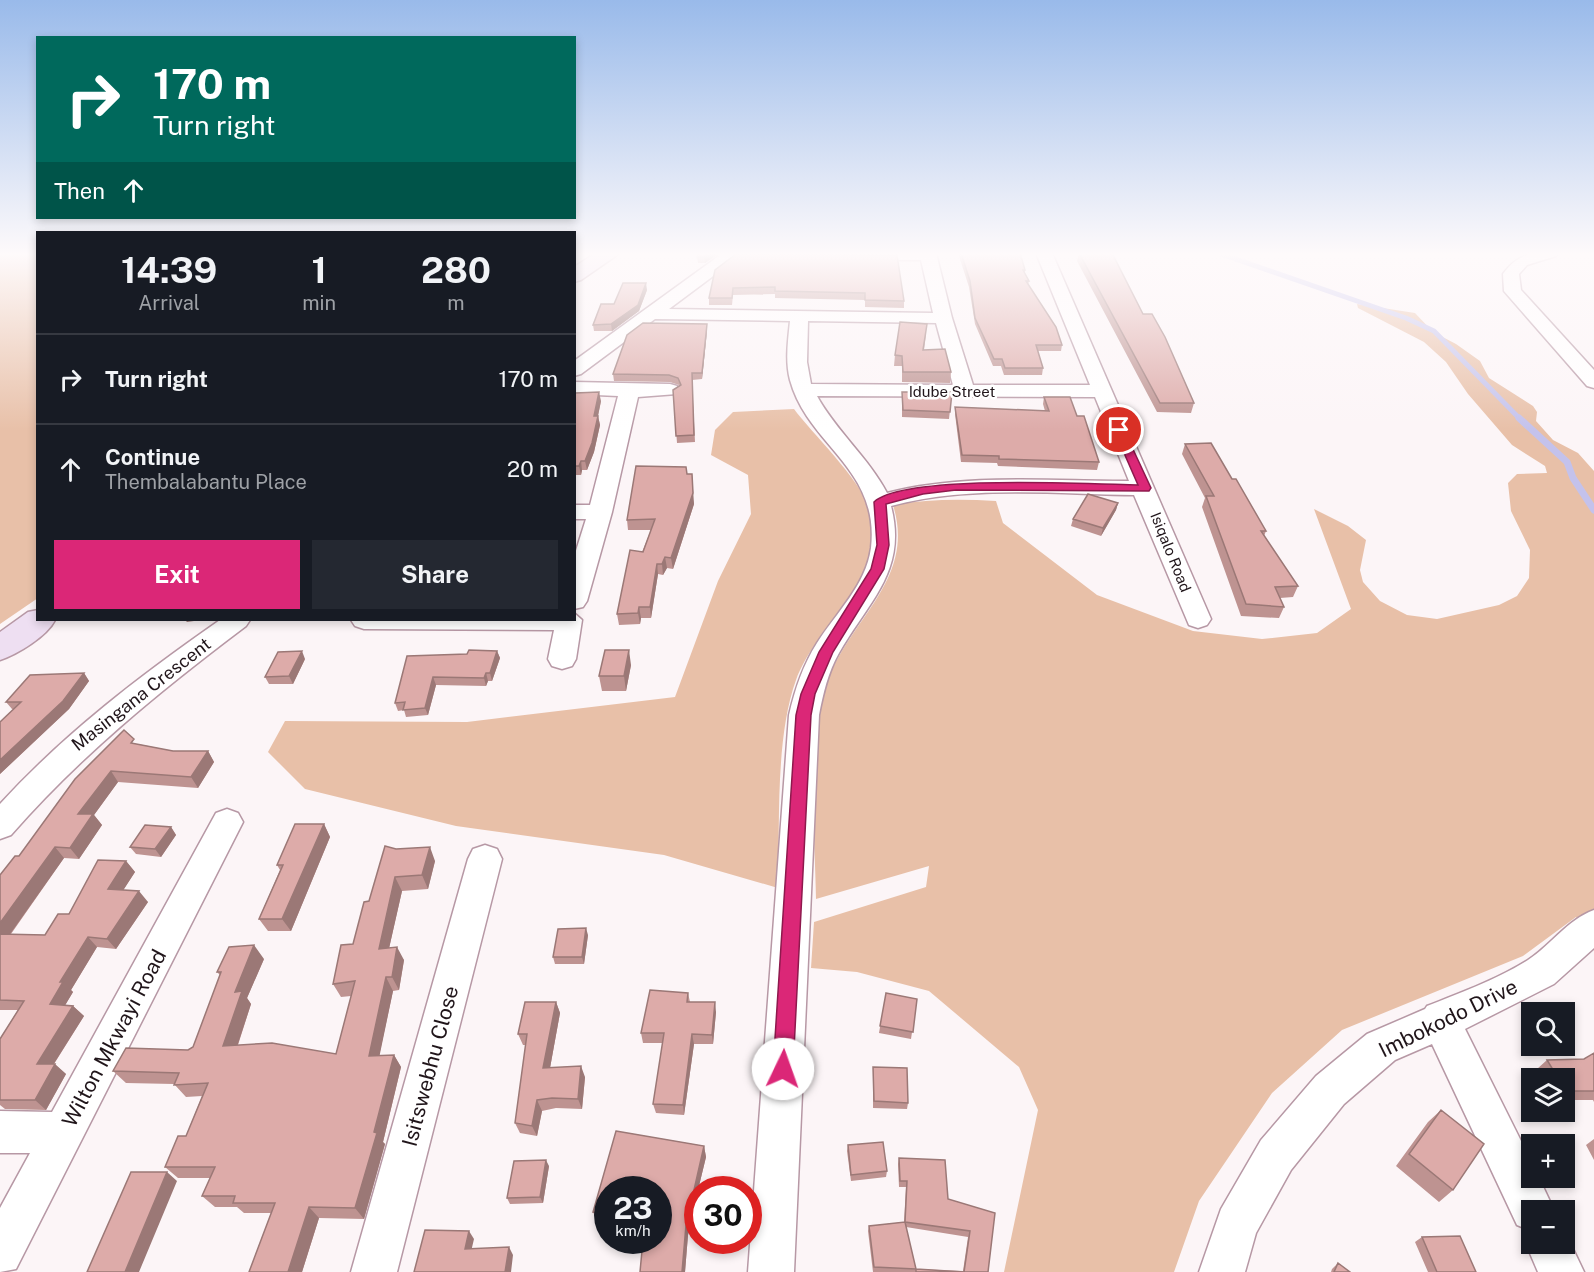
<!DOCTYPE html>
<html lang="en">
<head>
<meta charset="utf-8">
<style>
  body { margin:0; font-family:"Public Sans",sans-serif; background:#242831; color:#f1f3f6; height:100vh; display:flex; flex-direction:column; font-size:22px; white-space:nowrap }
  * { box-sizing:border-box; margin:0 }
  p { font-size:20px; color:#9ea1a6 }
  .icon { flex:none; width:33px; height:33px; fill:none; stroke:currentColor; stroke-width:2; stroke-linecap:round; stroke-linejoin:round }
  .map { position:relative; flex:1; overflow:hidden }
  .panel { position:absolute; left:36px; top:231px; width:540px; height:390px; display:flex; flex-direction:column; background:#171b24; border-radius:0px; box-shadow:0 3px 9px #0003 }
  .panel>* { flex:none }
  .hud { position:absolute; left:36px; top:36px; width:540px; height:183px; border-radius:0px; box-shadow:0 3px 9px #0003; background:#00695c; color:#fff; overflow:hidden }
  .fabs { position:absolute; left:1521px; top:1002px; display:grid; gap:12px }
  .fabs a { display:grid; place-items:center; width:54px; height:54px; border-radius:0px; background:#171b24; box-shadow:0 3px 9px #0003; font-size:30px }
  .speed { position:absolute; left:594px; top:1176px; display:flex; gap:12px; font-size:30px; font-weight:700; text-align:center }
  .speed>* { display:grid; place-content:center; width:78px; height:78px; border-radius:50%; background:#171b24; box-shadow:0 3px 9px #0003; line-height:1 }
  .speed small { font-size:15px; font-weight:400 }
  .speed .limit { border:9px solid #d22; background:#fff; color:#111 }
  .pin { position:absolute; display:grid; place-items:center; width:51px; height:51px; color:#fff; margin:-26px; border:3px solid #fff; border-radius:50%; box-shadow:0 2px 6px #0007 }
  .me { position:absolute; width:66px; margin:-33px; rotate:3deg; stroke-linejoin:round; filter:drop-shadow(0 0 4px #0008) }
  .turn { display:flex; align-items:center; gap:21px; height:126px; padding:0 18px; font-size:27px }
  .turn .icon { width:78px; height:78px; stroke-width:2.5 }
  .turn b { display:block; font-size:42px; line-height:51px }
  .then { display:flex; align-items:center; height:57px; padding:0 18px; background:#0003; gap:12px; font-size:22px }
  .eta { display:flex; justify-content:space-evenly; align-items:center; height:102px; text-align:center }
  .eta b { font-size:36px; font-weight:700; line-height:42px }
  .button { display:flex; gap:12px; margin-top:auto; padding:12px 18px }
  .button a { flex:1; height:69px; border-radius:0px; background:#db2777; color:#fff; font-size:24px; font-weight:700; line-height:69px; text-align:center }
  .button a+a { background:#242831; color:#f1f3f6 }
  ul { padding:0; list-style:none }
  li { display:flex; align-items:center; gap:18px; height:90px; padding:0 18px; border-top:2px solid #363941 }
  li div { flex:1 }
  li b { display:block; font-size:22px }
  li em { font-style:normal }
  .map>svg:first-child { display:block }
  .green { fill:#e8c0a8 }
  .lines { fill:none; stroke-linecap:round; stroke-linejoin:round }
  .stream-far1 { stroke:#c4c2ec; stroke-width:5 }
  .stream { stroke:#c4c2ec; stroke-width:7 }
  .street-casing { stroke:#b798a5; stroke-width:3 }
  .secondary-casing { stroke:#b798a5; stroke-width:3 }
  .street { fill:#fff; fill-rule:evenodd }
  .secondary { fill:#eedff2; fill-rule:evenodd }
  .wall { fill:#be9391; fill-rule:evenodd }
  .shaded-wall { fill:#9b7876 }
  .building { fill:#ddaba9; stroke:#9b7876; stroke-width:1.5 }
  .route { fill:#db2777; stroke:#8e194d; stroke-width:1.5 }
  .labels { text-anchor:middle; dominant-baseline:central; stroke-width:5; stroke-linejoin:round; paint-order:stroke }
  .far-street-label { font-size:15px; fill:#20151a; stroke:#fff }
  .street-label { font-size:18px; fill:#20151a; stroke:#fff }
  .near-street-label { font-size:21px; fill:#20151a; stroke:#fff }
</style>
</head>
<body>
<div class="map">
<svg width="1594" height="1272" viewBox="0 0 1594 1272">
  <rect width="100%" height="100%" fill="#fcf5f7"/>
  <!-- green -->
  <path class="green" d="M0,253H37L38,598L0,624Z
    M1357,304L1415,313L1433,332L1456,344L1480,361L1489,378L1533,406L1537,412L1536,421L1553,440L1578,453L1594,471V937L1576,917L1523,956L1342,1030L1272,1093L1199,1201L1174,1272H1004L1038,1110L1019,1067L929,991L857,972L811,968L814,922L926,887L929,866L816,899C815,831 806,752 826,686C847,620 917,581 893,505C928,499 961,499 996,501L1003,523L1097,595L1193,631L1262,639L1317,633L1351,609L1314,509L1348,526L1366,540L1360,570L1363,582L1380,601L1407,615L1437,619L1499,605L1517,596L1529,578L1530,550L1511,511L1508,483L1517,474L1547,473L1545,466L1512,445L1468,394L1446,362L1424,342L1358,308Z
    M794,409C814,436 872,490 874,523C878,584 816,626 796,680C775,738 780,825 778,888L664,855L456,826L305,789L268,752L285,721L467,722L675,697L718,581L751,514L748,475L711,455L715,430L733,412Z"/>
  <g class="lines">
    <!-- stream-far1 -->
    <path class="stream-far1" d="M1218,253L1406,318L1434,331L1520,419"/>
    <!-- stream -->
    <path class="stream" d="M1519,418L1567,462L1573,478L1594,510"/>
    <defs>
      <path id="street" d="M723,253H936L952,318L973,385H1090L1036,253H1052L1211,619L1207,625L1198,628L1189,625L1134,495C1054,494 969,485 891,506C908,571 868,602 839,653C828,672 823,694 819,715L794,1272H748L789,715C795,689 803,665 817,643C836,613 866,585 871,548C880,468 808,446 790,380C785,361 788,341 790,321L655,319L581,374L574,376V361ZM736,259L921,260L933,313L669,309ZM808,321L936,323L953,385L811,384L807,362ZM817,396L1095,397L1129,481C1048,481 965,473 887,493C868,457 836,431 817,396Z
        M1533,253H1558L1556,256L1527,265L1519,274L1521,290L1594,370V388L1587,386L1504,291L1503,274C1512,262 1518,258 1533,253Z
        M574,382L670,384L677,386L680,390L677,394L638,397L612,512L587,601L583,607L574,609V557L586,519H574V505H590L618,396L574,394Z
        M574,613L582,620L576,659L572,666L562,669L552,666L548,659L554,630L364,629L355,626L351,620H574Z
        M220,620H250L246,626C161,690 81,755 11,835L0,839V804C65,733 141,675 220,620Z
        M227,809L238,813L243,822L16,1269L0,1272V1208L30,1153H0V1111L52,1112L216,813Z
        M485,845L497,849L502,859L397,1272H351L468,859L473,849Z
        M1594,910V948L1554,984L1465,1029L1532,1163V1178H1539L1554,1210H1532V1244H1564V1230L1584,1272H1538L1526,1244L1531,1231L1517,1225L1432,1044L1395,1060L1344,1104L1291,1170L1256,1233L1245,1272H1199L1221,1209L1261,1140L1316,1076L1367,1034L1425,1009L1427,1006C1460,993 1496,980 1528,960C1551,945 1567,920 1594,910Z"/>
      <path id="secondary" d="M596,253H620L581,280L574,282V267Z
        M38,610V620H55C47,636 18,654 0,660V632L28,612Z"/>
    </defs>
    <!-- street casing -->
    <use href="#street" class="street-casing"/>
    <!-- secondary casing -->
    <use href="#secondary" class="secondary-casing"/>
    <!-- street -->
    <use href="#street" class="street"/>
    <!-- secondary -->
    <use href="#secondary" class="secondary"/>
  </g>
  <!-- wall -->
  <path class="wall" d="M720,253L705,263H698L697,257Z
    M958,253H1020L1025,270V273L1029,281L1028,285L1062,345L1061,351H1038L1043,368L1042,375H1004L1001,366H993L975,324L969,287Z
    M1079,253L1143,314L1194,403L1191,413L1157,412L1077,261Z
    M736,254L904,301V308L865,307V300L775,298V294L733,295L732,305H709V298Z
    M647,290L639,311L612,331H594L593,325L614,304Z
    M707,331L702,379L692,380L695,442L677,443L673,390L679,386V385L670,382L614,381L613,374Z
    M926,334L924,350L951,372L950,383L902,382V366H894L895,355Z
    M902,392H952L949,419L902,417Z
    M574,396L601,401L598,416L600,425L594,452L587,470H582L581,475H574Z
    M1044,397L1077,416L1099,462L1097,470L998,466L997,463L961,462L955,414V407L1045,411L1043,404Z
    M1185,444L1232,479L1266,531L1264,536L1298,586L1293,597L1280,598L1284,607L1279,618L1241,616L1202,507L1205,498L1182,454Z
    M687,474L694,504L673,569L667,568L663,575L658,574L651,618H641L640,624L619,625L617,614L651,530H628L627,520Z
    M1118,503L1116,510L1101,536L1071,526L1073,519Z
    M497,651L500,658L492,681H488L486,686L436,685L428,715L406,717L404,710L398,711L395,703L467,654Z
    M305,659L293,684H269L265,677Z
    M631,665L626,691H602L599,676Z
    M84,673L89,681L69,709L0,774V722L14,709H12L6,702Z
    M138,744L173,751H208L214,762L198,788L118,782L94,815L102,825L79,859L64,858L11,934L45,935L126,861L135,872L123,890L148,902L116,949L97,947L71,990L73,992L65,1005L73,1006L84,1016L54,1064L66,1074L46,1110L5,1109L0,1105V1039L18,1010H0V875Z
    M324,824L330,837L291,931H268L259,919L280,870L277,865Z
    M171,827L176,835L161,857L136,854L130,847Z
    M396,849L435,861L428,889L402,891L389,948L404,960L399,990L393,991L379,1056L394,1055L401,1067L383,1142L385,1144L364,1219L319,1218L302,1272H249L271,1213H244L237,1207H215L202,1196L210,1178H178L165,1167L186,1136L202,1096L186,1097L174,1084L126,1083L113,1071L188,1050L193,1047L220,975L217,972L264,959L247,998L251,1004L238,1045L336,1054L351,996L341,997L333,984L353,944L369,901Z
    M588,935L584,964H555L553,957Z
    M688,993L690,1002L716,1012L713,1044H694L684,1115L656,1113L653,1104L663,1043H643L641,1033Z
    M886,993L917,999L911,1039L879,1033Z
    M556,1002L560,1013L550,1068L585,1077L582,1109L556,1108L542,1111L537,1136L520,1133L515,1123L526,1045H523L518,1034Z
    M1594,1053V1102L1593,1100H1564V1078H1543L1537,1069L1547,1060L1584,1059Z
    M873,1067L908,1103L907,1109L873,1108Z
    M1441,1110L1453,1190L1439,1202L1396,1166L1428,1122Z
    M616,1131L704,1146L706,1157L698,1190V1194L688,1235L685,1272H640L643,1240H658V1190H608V1224L598,1222L593,1212Z
    M1594,1139V1160L1586,1145Z
    M848,1145L887,1171L886,1177L851,1181L847,1151Z
    M899,1158L948,1199L995,1213L988,1272H873L868,1231L869,1226L904,1222L906,1187H899L898,1164ZM906,1227L968,1237L963,1271L916,1269Z
    M549,1166L543,1203L510,1204L507,1198Z
    M1422,1237L1476,1272H1428L1415,1242Z
    M1338,1263L1350,1272H1331L1332,1269Z"/>
  <!-- shaded-wall -->
  <path class="shaded-wall" d="M711,253H720L705,263L704,257Z
    M646,283L647,290L639,311L612,331L611,324Z
    M707,324V331L702,379V373Z
    M599,392L601,401L596,425L594,416Z
    M598,416L600,425L594,452L587,470L585,461Z
    M581,461L582,470L581,475L579,466Z
    M692,474L694,504L673,569L671,558Z
    M1118,503L1116,510L1101,536L1103,528Z
    M665,557L667,568L663,575L662,564Z
    M657,564L658,574L651,618L650,607Z
    M639,607L641,618L640,624L638,613Z
    M185,620H201L187,622Z
    M629,650L631,665L626,691L624,676Z
    M302,651L305,659L293,684L289,676Z
    M497,651L500,658L492,681L490,673Z
    M84,673L89,681L69,709L0,774V760Z
    M486,673L488,681L486,686L484,678Z
    M433,677L436,685L428,715L425,708Z
    M208,751L214,762L198,788L191,777Z
    M111,771L118,782L94,815L102,825L79,859L70,848L78,814Z
    M324,824L330,837L291,931L282,919Z
    M171,827L176,835L161,857L155,849Z
    M55,847L64,858L3,944L0,940V923Z
    M430,847L435,861L428,889L422,875Z
    M126,861L135,872L117,900L108,889Z
    M395,877L402,891L386,962L379,949Z
    M139,891L148,902L116,949L107,939Z
    M586,928L588,935L584,964L582,957Z
    M88,937L97,947L71,990L73,992L60,1014L50,1004L60,982Z
    M254,945L264,959L247,998L251,1004L233,1059L223,1046L235,992Z
    M397,947L404,960L399,990L392,977Z
    M386,977L393,991L377,1068L369,1056Z
    M556,1002L560,1013L548,1079L543,1068Z
    M715,1002L716,1012L713,1044L712,1035Z
    M73,1006L84,1016L48,1073L37,1064Z
    M692,1034L694,1044L684,1115L683,1105Z
    M394,1055L401,1067L383,1142L385,1144L364,1219L355,1208Z
    M55,1064L66,1074L46,1110L35,1100Z
    M581,1066L585,1077L582,1109L578,1099Z
    M537,1100L542,1111L537,1136L532,1126Z
    M704,1146L706,1157L698,1190V1194L688,1235L685,1272H682L686,1225Z
    M546,1160L549,1166L543,1203L540,1197Z
    M167,1172L177,1181L139,1272H125Z
    M309,1207L319,1218L302,1272H288Z
    M469,1231L474,1239L470,1256L465,1249Z
    M509,1247L513,1255L511,1272H505Z"/>
  <!-- building -->
  <path class="building" d="M698,253H711L704,257H697Z
    M961,253H1020L1025,270H1023L1029,281H1026L1056,327L1062,345H1036L1043,368H1005L1002,359H994L975,318L970,281Z
    M1079,253H1112L1143,314H1152L1165,337L1194,403H1160Z
    M736,254L897,255L904,301L865,300V293L775,291V287L733,288L732,298H709L715,270Z
    M623,283H646L638,305L611,324L593,325L601,304H614Z
    M900,322L927,324L923,350L945,349L951,372H903L902,356L895,355Z
    M643,323L707,324L702,373H692L694,435L676,436L673,390L681,385L678,378L669,375L613,374L627,335Z
    M599,392L594,416H598L592,443L585,461H581L579,466H574L575,393Z
    M902,392H952L950,412L903,410Z
    M1044,397H1070L1077,416H1084L1099,462L999,459V456L962,455L955,407L1049,411Z
    M1211,443L1232,479H1236L1266,531H1261L1298,586L1275,587L1284,607L1246,604L1206,496H1214L1185,444Z
    M636,466L686,467L687,474H692L693,493L671,558L665,557L662,564H657L650,607H639L638,613L617,614L630,550L643,552L655,519L627,520Z
    M1088,494L1118,503L1103,528L1073,519Z
    M469,650L497,651L490,673H486L484,678L433,677L425,708L403,710L405,702L395,703L407,656L467,654Z
    M605,650H629L624,676H599Z
    M302,651L289,676L265,677L278,652Z
    M84,673L63,701L0,760V722L21,702H6L30,675Z
    M124,730L134,739L131,743L173,751H208L191,777L111,771L78,814H93L70,848L55,847L0,923V875L15,856H19L75,779Z
    M295,824H324L282,919H259L283,865H277Z
    M145,825L171,827L155,849L130,847Z
    M385,846L396,849L430,847L422,875L395,877L379,949L397,947L392,977H386L369,1056L394,1055L374,1132L377,1133L355,1208L309,1207L288,1272H249L275,1203H233L235,1196H202L215,1167H165L178,1136H186L208,1083L174,1085L179,1073L113,1071L126,1048L188,1050L193,1047L221,972H217L229,947L254,945L235,992L242,991L223,1046L272,1043L336,1054L355,981L333,984L341,945L353,944L364,902L369,901Z
    M98,860L126,861L108,889L139,891L107,939L88,937L60,982H63L50,1004L73,1006L37,1064H55L35,1100H0V1039L24,1001L0,1000V934L45,935L58,914H69Z
    M586,928L582,957H553L558,929Z
    M650,990L688,993L687,1002H715L712,1035L692,1034L683,1105L653,1104L664,1033H641Z
    M886,993L917,999L913,1032L880,1026Z
    M525,1002H556L543,1068L581,1066L578,1099L552,1098L537,1100L532,1126L515,1123L527,1034H518Z
    M1594,1053V1091H1565L1564,1078H1558L1547,1060L1584,1059Z
    M873,1067L907,1068L908,1103L874,1101Z
    M1441,1110L1484,1144L1453,1190L1409,1154Z
    M616,1131L704,1146L686,1225L682,1272H640L643,1240H658V1190H608V1214L593,1212Z
    M883,1142L887,1171L851,1175L848,1145Z
    M899,1158L945,1160L948,1199L995,1213L988,1272H964L970,1231L905,1222L907,1181H900Z
    M546,1160L540,1197L507,1198L514,1161Z
    M131,1172H167L125,1272H87Z
    M905,1222L916,1269L874,1267L869,1226Z
    M425,1230L469,1231L465,1249L509,1247L505,1272H414Z
    M1460,1236L1476,1272H1437L1422,1237Z
    M1338,1263L1350,1272H1334Z
    M916,1269L964,1272H916Z"/>
  <!-- sky -->
  <linearGradient id="sky" x2="0" y2="1"><stop stop-color="#99baea"/><stop offset="0.59" stop-color="#fefafb"/><stop offset="1" stop-color="#fefafb" stop-opacity="0"/></linearGradient>
  <rect width="1594" height="431" fill="url(#sky)"/>
  <!-- route -->
  <path class="route" d="M1119,427L1124,430L1151,488L1149,491L956,490L923,494L886,504L889,545L884,569L833,652L815,694L811,715L793,1069L790,1076L783,1079L776,1076L773,1069L796,715L801,694L819,652L871,569L877,545L874,502C905,474 1090,484 1138,485L1114,430Z"/>
  <g class="labels">
    <!-- far-street labels -->
    <g class="far-street-label">
      <text x="952" y="391">Idube Street</text>
      <text transform="translate(1171 552) rotate(68)">Isiqalo Road</text>
    </g>
    <!-- street labels -->
    <g class="street-label">
      <text transform="translate(141 694) rotate(-38)">Masingana Crescent</text>
    </g>
    <!-- near-street labels -->
    <g class="near-street-label">
      <text transform="translate(1448 1018) rotate(-26)">Imbokodo Drive</text>
      <text transform="translate(114 1038) rotate(-62)">Wilton Mkwayi Road</text>
      <text transform="translate(430 1066) rotate(-75)">Isitswebhu Close</text>
    </g>
  </g>
</svg>
<div class="fabs">
<a><svg class="icon" aria-label="search" viewBox="0 0 24 24"><circle cx="10" cy="10" r="6"/><path d="M15 15l6 6"/></svg></a>
<a><svg class="icon" aria-label="layers" viewBox="0 0 24 24"><path d="M12 4l9 5-9 5-9-5zM3 14l9 5 9-5"/></svg></a>
<a>+</a>
<a>−</a>
</div>
<div class="speed"><div>23<small>km/h</small></div><div class="limit">30</div></div>
<div class="pin" style="left:1119px;top:430px;background:#d93025"><svg class="icon" aria-label="arrive" viewBox="0 0 24 24"><path d="M6 21V4h12l-3 4 3 4H6"/></svg></div>
<svg class="me" style="left:783px;top:1069px" viewBox="-20 -20 40 40"><circle r="19" fill="#fff"/><path d="M0-13L10 11 0 6-10 11z" fill="#db2777"/></svg>
<div class="hud">
<div class="turn"><svg class="icon" aria-label="right" viewBox="0 0 24 24"><path d="M7 20v-9h11M14 6l5 5-5 5"/></svg><div><b>170 m</b>Turn right</div></div>
<div class="then">Then<svg class="icon" aria-label="ahead" viewBox="0 0 24 24"><path d="M12 20V5M6 11l6-6 6 6"/></svg></div>
</div>
<section class="panel">
<div class="eta">
<div><b>14:39</b><p>Arrival</p></div>
<div><b>1</b><p>min</p></div>
<div><b>280</b><p>m</p></div>
</div>
<ul>
<li><svg class="icon" aria-label="right" viewBox="0 0 24 24"><path d="M7 20v-9h11M14 6l5 5-5 5"/></svg><div><b>Turn right</b></div><em>170 m</em></li>
<li><svg class="icon" aria-label="ahead" viewBox="0 0 24 24"><path d="M12 20V5M6 11l6-6 6 6"/></svg><div><b>Continue</b><p>Thembalabantu Place</p></div><em>20 m</em></li>
</ul>
<div class="button"><a>Exit</a><a>Share</a></div>
</section>
</div>
</body>
</html>
